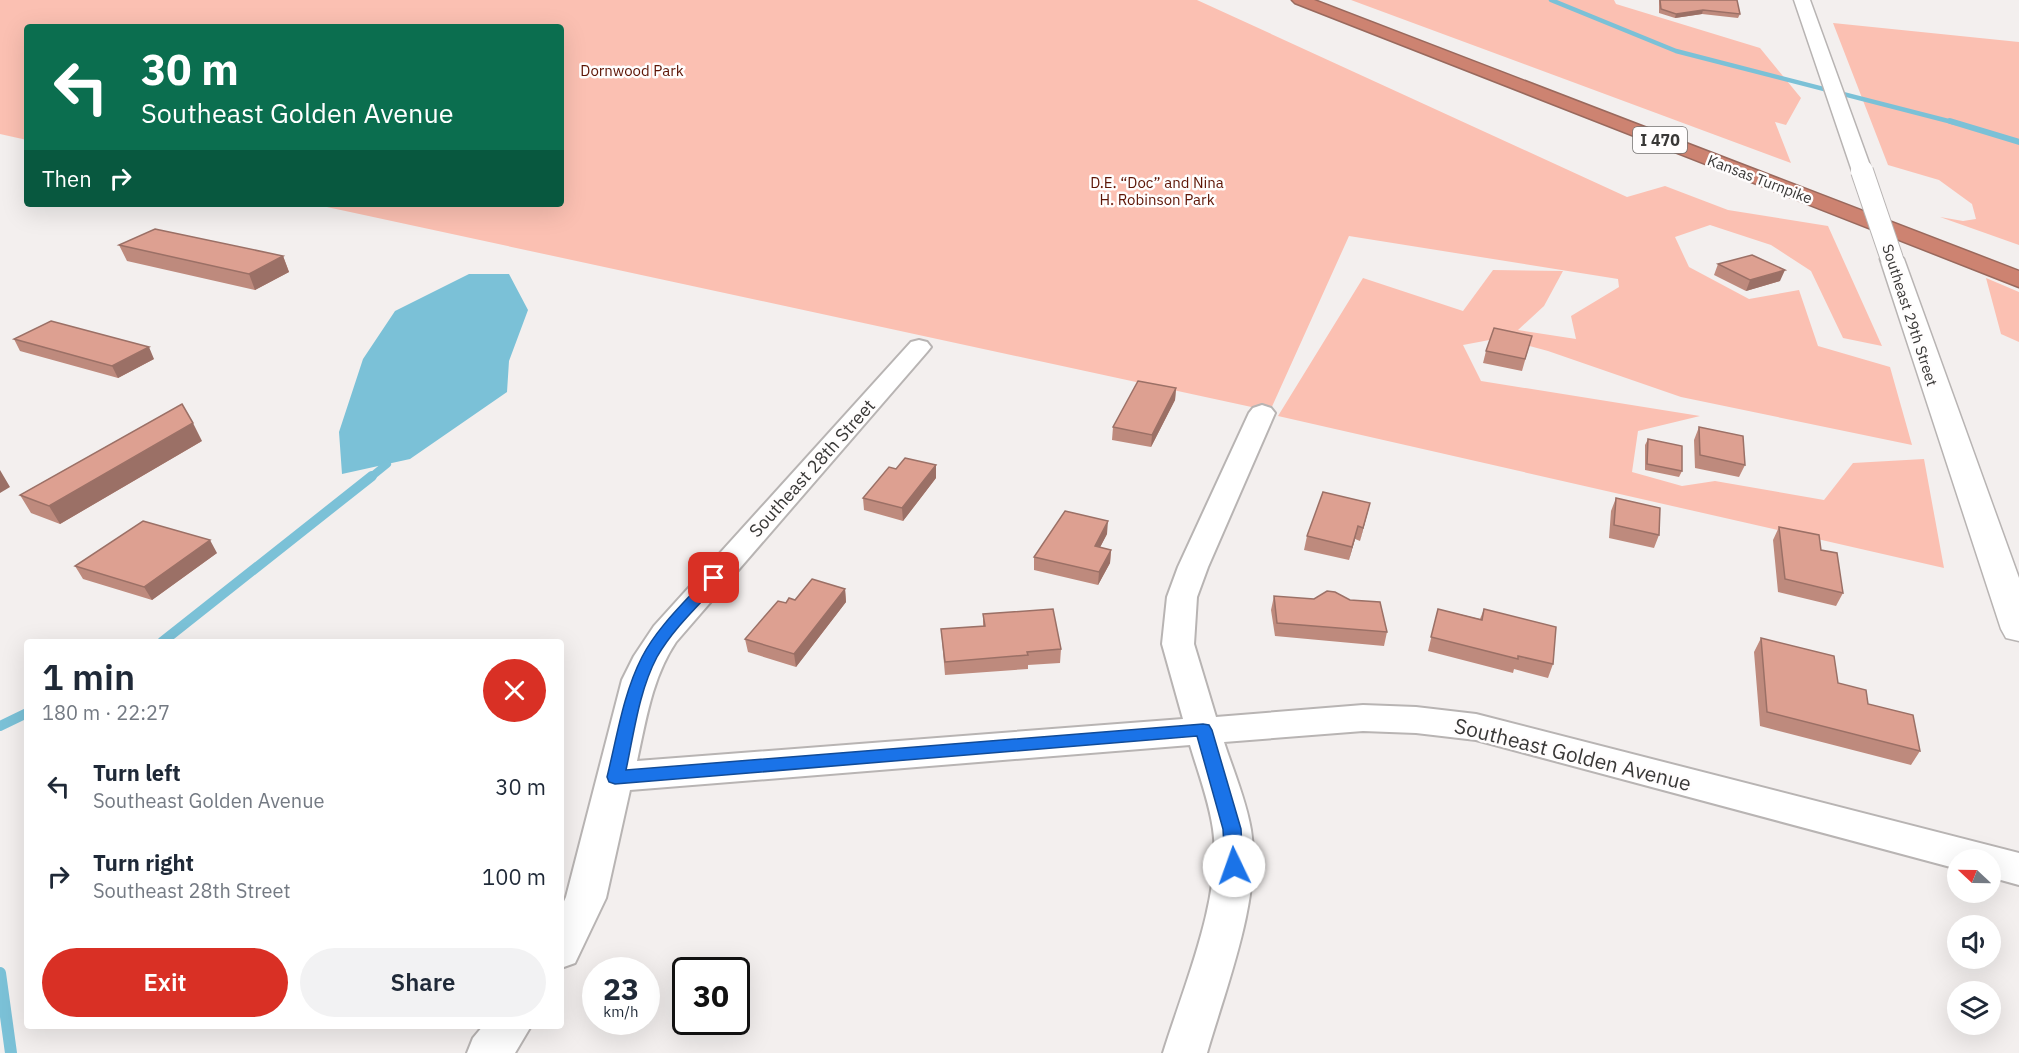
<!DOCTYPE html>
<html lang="en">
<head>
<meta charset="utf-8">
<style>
  body { margin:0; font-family:"IBM Plex Sans",sans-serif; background:#f2f2f3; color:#1f2937; height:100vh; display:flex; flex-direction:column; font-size:22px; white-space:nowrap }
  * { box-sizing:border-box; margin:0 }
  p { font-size:20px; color:#747a83 }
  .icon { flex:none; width:33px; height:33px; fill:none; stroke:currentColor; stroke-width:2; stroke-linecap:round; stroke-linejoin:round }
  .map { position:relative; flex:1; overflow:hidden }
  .sheet { position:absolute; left:24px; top:639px; width:540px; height:390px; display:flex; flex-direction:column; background:#fff; border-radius:6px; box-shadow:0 6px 24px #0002 }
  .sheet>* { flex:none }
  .guide { position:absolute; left:24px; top:24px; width:540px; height:183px; border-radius:6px; box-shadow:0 6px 24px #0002; background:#0b6e4f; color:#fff; overflow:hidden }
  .needle { width:39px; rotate:292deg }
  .fabs { position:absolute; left:1947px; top:849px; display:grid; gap:12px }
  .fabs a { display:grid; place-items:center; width:54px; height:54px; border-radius:50%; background:#fff; box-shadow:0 6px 24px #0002; font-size:30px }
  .speed { position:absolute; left:582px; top:957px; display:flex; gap:12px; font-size:30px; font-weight:700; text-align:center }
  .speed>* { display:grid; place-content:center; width:78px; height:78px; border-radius:50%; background:#fff; box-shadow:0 6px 24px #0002; line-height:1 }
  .speed small { font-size:15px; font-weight:400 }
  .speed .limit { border:3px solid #111; border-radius:9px; background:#fff; color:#111 }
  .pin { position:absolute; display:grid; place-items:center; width:51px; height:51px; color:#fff; margin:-26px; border-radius:12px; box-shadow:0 3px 9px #0006 }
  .me { position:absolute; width:66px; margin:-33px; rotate:357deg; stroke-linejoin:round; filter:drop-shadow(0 0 4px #0008) }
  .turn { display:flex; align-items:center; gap:21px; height:126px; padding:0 18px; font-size:27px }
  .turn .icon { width:78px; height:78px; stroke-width:2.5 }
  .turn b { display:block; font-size:42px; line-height:51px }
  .then { display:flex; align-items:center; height:57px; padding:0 18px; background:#0003; gap:12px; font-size:22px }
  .round { display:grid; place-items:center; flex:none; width:63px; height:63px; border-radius:32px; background:#f2f2f3 }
  .overview { display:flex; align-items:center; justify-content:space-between; height:102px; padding:0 18px }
  h1 { font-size:36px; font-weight:600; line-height:45px }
  .cta { display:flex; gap:12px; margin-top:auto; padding:12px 18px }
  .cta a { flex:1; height:69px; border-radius:36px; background:#d93025; color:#fff; font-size:24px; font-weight:600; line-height:69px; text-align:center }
  .cta a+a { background:#f2f2f3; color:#1f2937 }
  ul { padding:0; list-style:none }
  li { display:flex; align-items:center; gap:18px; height:90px; padding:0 18px }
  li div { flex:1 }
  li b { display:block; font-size:22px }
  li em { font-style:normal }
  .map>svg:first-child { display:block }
  .green { fill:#fbc0b2 }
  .water { fill:#7bc1d7 }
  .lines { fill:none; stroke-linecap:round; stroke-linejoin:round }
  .stream-far4 { stroke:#7bc1d7; stroke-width:4.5 }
  .stream-far3 { stroke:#7bc1d7; stroke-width:6 }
  .stream-far2 { stroke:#7bc1d7; stroke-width:8 }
  .stream-far1 { stroke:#7bc1d7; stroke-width:10 }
  .stream { stroke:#7bc1d7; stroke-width:12 }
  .street-casing { stroke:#b8b4b3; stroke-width:4 }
  .secondary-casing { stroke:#b8b4b3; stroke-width:3 }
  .highway-casing { stroke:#99695d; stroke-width:3 }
  .street { fill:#fff; fill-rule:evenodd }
  .secondary { fill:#fff; fill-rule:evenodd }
  .highway { fill:#cd8371; fill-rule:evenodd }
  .secondary-bridge-casing { stroke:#b8b4b3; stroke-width:24; stroke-linecap:butt }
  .secondary-bridge { stroke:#fff; stroke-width:22 }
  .wall { fill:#be8a7d }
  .shaded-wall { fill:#9b7066 }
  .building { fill:#dda091; stroke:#9b7066; stroke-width:1.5 }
  .route { fill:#1a73e8; stroke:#114b97; stroke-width:1.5 }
  .labels { text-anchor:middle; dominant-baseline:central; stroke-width:5; stroke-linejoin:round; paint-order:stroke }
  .far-park-label { font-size:15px; fill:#5d1505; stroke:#fffdfd }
  .far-street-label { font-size:15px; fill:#393837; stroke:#fffdfd }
  .shield { fill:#fffdfd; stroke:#747372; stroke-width:1.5 }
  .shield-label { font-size:16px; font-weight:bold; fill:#393837 }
  .street-label { font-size:18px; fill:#393837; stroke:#fffdfd }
  .near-street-label { font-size:21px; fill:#393837; stroke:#fffdfd }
</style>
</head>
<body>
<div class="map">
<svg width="2019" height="1053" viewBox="0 0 2019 1053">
  <rect width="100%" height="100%" fill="#f3efee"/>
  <!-- green -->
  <path class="green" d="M0,0H1197L1627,197L1665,186L1728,210L1828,226L1882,346L1843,338L1811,271L1771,245L1710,225L1675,237L1689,267L1749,299L1799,290L1818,346L1890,367L1912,445L1681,397L1548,351L1500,338L1463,345L1481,381L1700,416L1638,431L1632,472L1682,486L1715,481L1824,500L1853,463L1924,459L1944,568L1278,416L1363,278L1463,311L1493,270L1563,271L1544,306L1518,330L1576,339L1571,316L1619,287L1618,279L1349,236L1270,411L313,204H561V27H27V140L0,134Z
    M1351,0H1614L1616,4L1760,48L1801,98L1786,125L1775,122L1791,163Z
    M1833,23L2019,42V245L1940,217L1963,221L1976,219L1972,204L1939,180L1888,165Z
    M1986,278L2019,292V342L2001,334Z"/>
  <!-- water -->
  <path class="water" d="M469,274H509L528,310L509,361L507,392L410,459L342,474L339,432L363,359L395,311Z"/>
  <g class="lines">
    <!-- stream-far4 -->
    <path class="stream-far4" d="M1551,0L1676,51L1956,123"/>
    <!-- stream-far3 -->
    <path class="stream-far3" d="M1950,121L2019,142"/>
    <!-- stream-far2 -->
    <path class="stream-far2" d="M371,477L387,464"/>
    <!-- stream-far1 -->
    <path class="stream-far1" d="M162,642L372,476
      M0,726L27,713"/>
    <!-- stream -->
    <path class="stream" d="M0,973L11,1053"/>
    <defs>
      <path id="street" d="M919,340L927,342L931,347L927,352L676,642C652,678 646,720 637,761L1183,719L1162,644L1167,597L1178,567L1249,413L1253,408L1262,405L1271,408L1275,413L1208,567L1197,597L1194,644L1216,717L1363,705L1416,707L1476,714L2019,853V885L1990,877V860H1958V869L1476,740L1416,733L1363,731L1224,742C1233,770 1246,800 1251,830C1262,897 1226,987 1207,1053H1163C1183,988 1223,896 1213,829C1209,801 1198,772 1190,745L630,790L606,898L575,963L561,968V908L566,897L622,680L634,656L654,626L911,342Z
        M483,1026H531L515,1053H467L473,1038Z"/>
      <path id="secondary" d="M1794,0H1810L1872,171L1869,175L1862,177L1855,175L1852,171Z
        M1892,252L1900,254L1904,259L2019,578V641L2006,638L2001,629L1880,259L1884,254Z"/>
      <path id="highway" d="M1292,0H1314L2019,271V287L1295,3Z"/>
    </defs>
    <!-- street casing -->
    <use href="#street" class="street-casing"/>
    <!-- secondary casing -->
    <use href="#secondary" class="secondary-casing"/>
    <!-- highway casing -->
    <use href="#highway" class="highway-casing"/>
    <!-- street -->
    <use href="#street" class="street"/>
    <!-- secondary -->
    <use href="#secondary" class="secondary"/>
    <!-- highway -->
    <use href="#highway" class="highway"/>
    <defs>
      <path id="secondary-bridge" d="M1862,171L1892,259"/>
    </defs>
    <!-- secondary-bridge casing -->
    <use href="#secondary-bridge" class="secondary-bridge-casing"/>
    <!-- secondary-bridge -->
    <use href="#secondary-bridge" class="secondary-bridge"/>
  </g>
  <!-- wall -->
  <path class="wall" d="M1659,0H1737L1740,14L1738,18L1702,14L1675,18L1659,13Z
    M119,245L283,256L289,272L255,290L127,261Z
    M1718,264L1780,281L1746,291L1714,275Z
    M1532,336L1522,371L1483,363L1486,351Z
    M14,339L154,359L118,378L20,351Z
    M1176,388L1175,400L1151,447L1112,440L1113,427Z
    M1699,427L1745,465L1739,477L1695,468L1694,440Z
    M1648,439L1682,471L1679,477L1645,470V445Z
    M202,441L60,524L31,513L20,495Z
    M936,478L903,521L864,510L863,498Z
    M1616,498L1659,535L1654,548L1609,538L1611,511Z
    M1370,503L1360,541L1355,539L1349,560L1304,550L1307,536Z
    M1779,527L1821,550L1843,593L1836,606L1778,592L1773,540Z
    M1107,534L1100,547L1111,550L1110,563L1098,585L1034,570V557Z
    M217,553L152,600L83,579L75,566Z
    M845,589L846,602L796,667L748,652L745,639L786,603Z
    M1274,596L1387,632L1384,646L1275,636L1271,610Z
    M1438,609L1480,619L1484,609L1553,664L1548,678L1514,669L1513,673L1428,651Z
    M983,614L1061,649L1060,663L1028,665V669L945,675L941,629L983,626Z
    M1761,638L1838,683L1868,704L1920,751L1911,765L1760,726L1754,652Z"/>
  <!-- shaded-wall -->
  <path class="shaded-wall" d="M1703,10L1702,14L1675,18L1676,14Z
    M283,256L289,272L255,290L249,274Z
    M1785,270L1780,281L1746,291L1750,280Z
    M149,347L154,359L118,378L112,366Z
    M1176,388L1175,400L1151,447L1152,435Z
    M193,423L202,441L60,524L49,506Z
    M936,465V478L903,521L902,508Z
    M0,470L10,487L0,493Z
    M1370,503L1367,515L1360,541L1363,528Z
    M1108,521L1107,534L1094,559L1095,546Z
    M1358,526L1355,539L1349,560L1352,547Z
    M210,540L217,553L152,600L144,587Z
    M1111,550L1110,563L1098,585L1099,572Z
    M845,589L846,602L796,667L794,654Z"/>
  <!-- building -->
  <path class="building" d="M1660,0H1737L1740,14L1703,10L1676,14L1661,9Z
    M155,229L283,256L249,274L119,245Z
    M1752,255L1785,270L1750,280L1718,264Z
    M51,321L149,347L112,366L14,339Z
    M1494,328L1532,336L1525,359L1486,351Z
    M1138,381L1176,388L1152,435L1113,427Z
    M182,404L193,423L49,506L20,495Z
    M1699,427L1743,436L1745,465L1700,455Z
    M1648,439L1682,446V471L1647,464Z
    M905,458L936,465L902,508L863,498L889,467L896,469Z
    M1323,492L1370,503L1363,528L1358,526L1352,547L1307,536Z
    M1616,498L1660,508L1659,535L1614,525Z
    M1065,511L1108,521L1095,546L1111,550L1099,572L1034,557Z
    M143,521L210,540L144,587L75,566Z
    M1779,527L1819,535L1821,550L1837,553L1843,593L1785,579Z
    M812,579L845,589L794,654L745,639L778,601L786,603L789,598L795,600Z
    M1327,591L1335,592L1350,600L1380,602L1387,632L1277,623L1274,596L1314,599Z
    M1053,609L1061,649L1027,652L1028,655L945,662L941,629L985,626L983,614Z
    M1438,609L1482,620L1484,609L1556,627L1553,664L1518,656V659L1431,637Z
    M1761,638L1834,656L1838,683L1866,690L1868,704L1913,715L1920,751L1767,712Z"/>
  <!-- route -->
  <path class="route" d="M714,574L720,575L722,578L720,582C698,606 673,629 657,657C639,691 634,733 626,770L1203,724L1209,725L1212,730L1241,829L1243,866L1241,871L1234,873L1228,871L1225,866L1223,829L1197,736L615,784L609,782L607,777C617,737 623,694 642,657C658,626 686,601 709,575Z"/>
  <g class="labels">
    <!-- far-park labels -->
    <g class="far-park-label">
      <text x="632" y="70">Dornwood Park</text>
      <text x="1157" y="182">D.E. “Doc” and Nina<tspan x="1157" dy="17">H. Robinson Park</tspan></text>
    </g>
    <!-- far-street labels -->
    <g class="far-street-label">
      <text transform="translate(1760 179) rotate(21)">Kansas Turnpike</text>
      <text transform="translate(1910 315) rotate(72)">Southeast 29th Street</text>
    </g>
    <!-- shield labels -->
    <rect class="shield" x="1633" y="127" width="54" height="26" rx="4.5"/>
    <g class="shield-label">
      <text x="1660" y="140">I 470</text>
    </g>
    <!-- street labels -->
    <g class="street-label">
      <text transform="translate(812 468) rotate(-48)">Southeast 28th Street</text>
    </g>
    <!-- near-street labels -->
    <g class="near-street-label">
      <text transform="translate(1573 754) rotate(14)">Southeast Golden Avenue</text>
    </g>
  </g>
</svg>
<div class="fabs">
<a><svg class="needle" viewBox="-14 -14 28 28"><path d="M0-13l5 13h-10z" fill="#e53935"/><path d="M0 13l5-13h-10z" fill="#747a83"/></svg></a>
<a><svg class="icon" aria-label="sound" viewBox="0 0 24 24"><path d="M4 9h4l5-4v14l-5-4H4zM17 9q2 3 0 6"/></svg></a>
<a><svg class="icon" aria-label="layers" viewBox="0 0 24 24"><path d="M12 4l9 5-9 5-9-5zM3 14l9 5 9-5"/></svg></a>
</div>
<div class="speed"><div>23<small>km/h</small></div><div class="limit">30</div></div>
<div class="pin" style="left:714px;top:578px;background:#d93025"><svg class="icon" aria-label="arrive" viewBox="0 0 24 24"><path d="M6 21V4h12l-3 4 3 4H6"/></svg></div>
<svg class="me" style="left:1234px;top:866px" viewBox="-20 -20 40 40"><circle r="19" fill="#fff"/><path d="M0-13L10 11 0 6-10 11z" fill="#1a73e8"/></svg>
<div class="guide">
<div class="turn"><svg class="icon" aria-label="left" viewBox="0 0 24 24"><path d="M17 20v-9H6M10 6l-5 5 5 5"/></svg><div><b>30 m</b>Southeast Golden Avenue</div></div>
<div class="then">Then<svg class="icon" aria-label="right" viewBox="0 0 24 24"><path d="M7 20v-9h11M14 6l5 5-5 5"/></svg></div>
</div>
<section class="sheet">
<div class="overview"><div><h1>1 min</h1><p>180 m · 22:27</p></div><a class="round" style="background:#d93025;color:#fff"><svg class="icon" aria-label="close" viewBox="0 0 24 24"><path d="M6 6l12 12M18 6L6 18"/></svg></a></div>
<ul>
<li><svg class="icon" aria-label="left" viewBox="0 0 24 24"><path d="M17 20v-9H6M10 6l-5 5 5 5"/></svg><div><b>Turn left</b><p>Southeast Golden Avenue</p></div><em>30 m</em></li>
<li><svg class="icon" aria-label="right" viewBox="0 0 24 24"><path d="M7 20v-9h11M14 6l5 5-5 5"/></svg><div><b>Turn right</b><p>Southeast 28th Street</p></div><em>100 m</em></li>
</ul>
<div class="cta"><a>Exit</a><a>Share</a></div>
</section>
</div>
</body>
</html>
